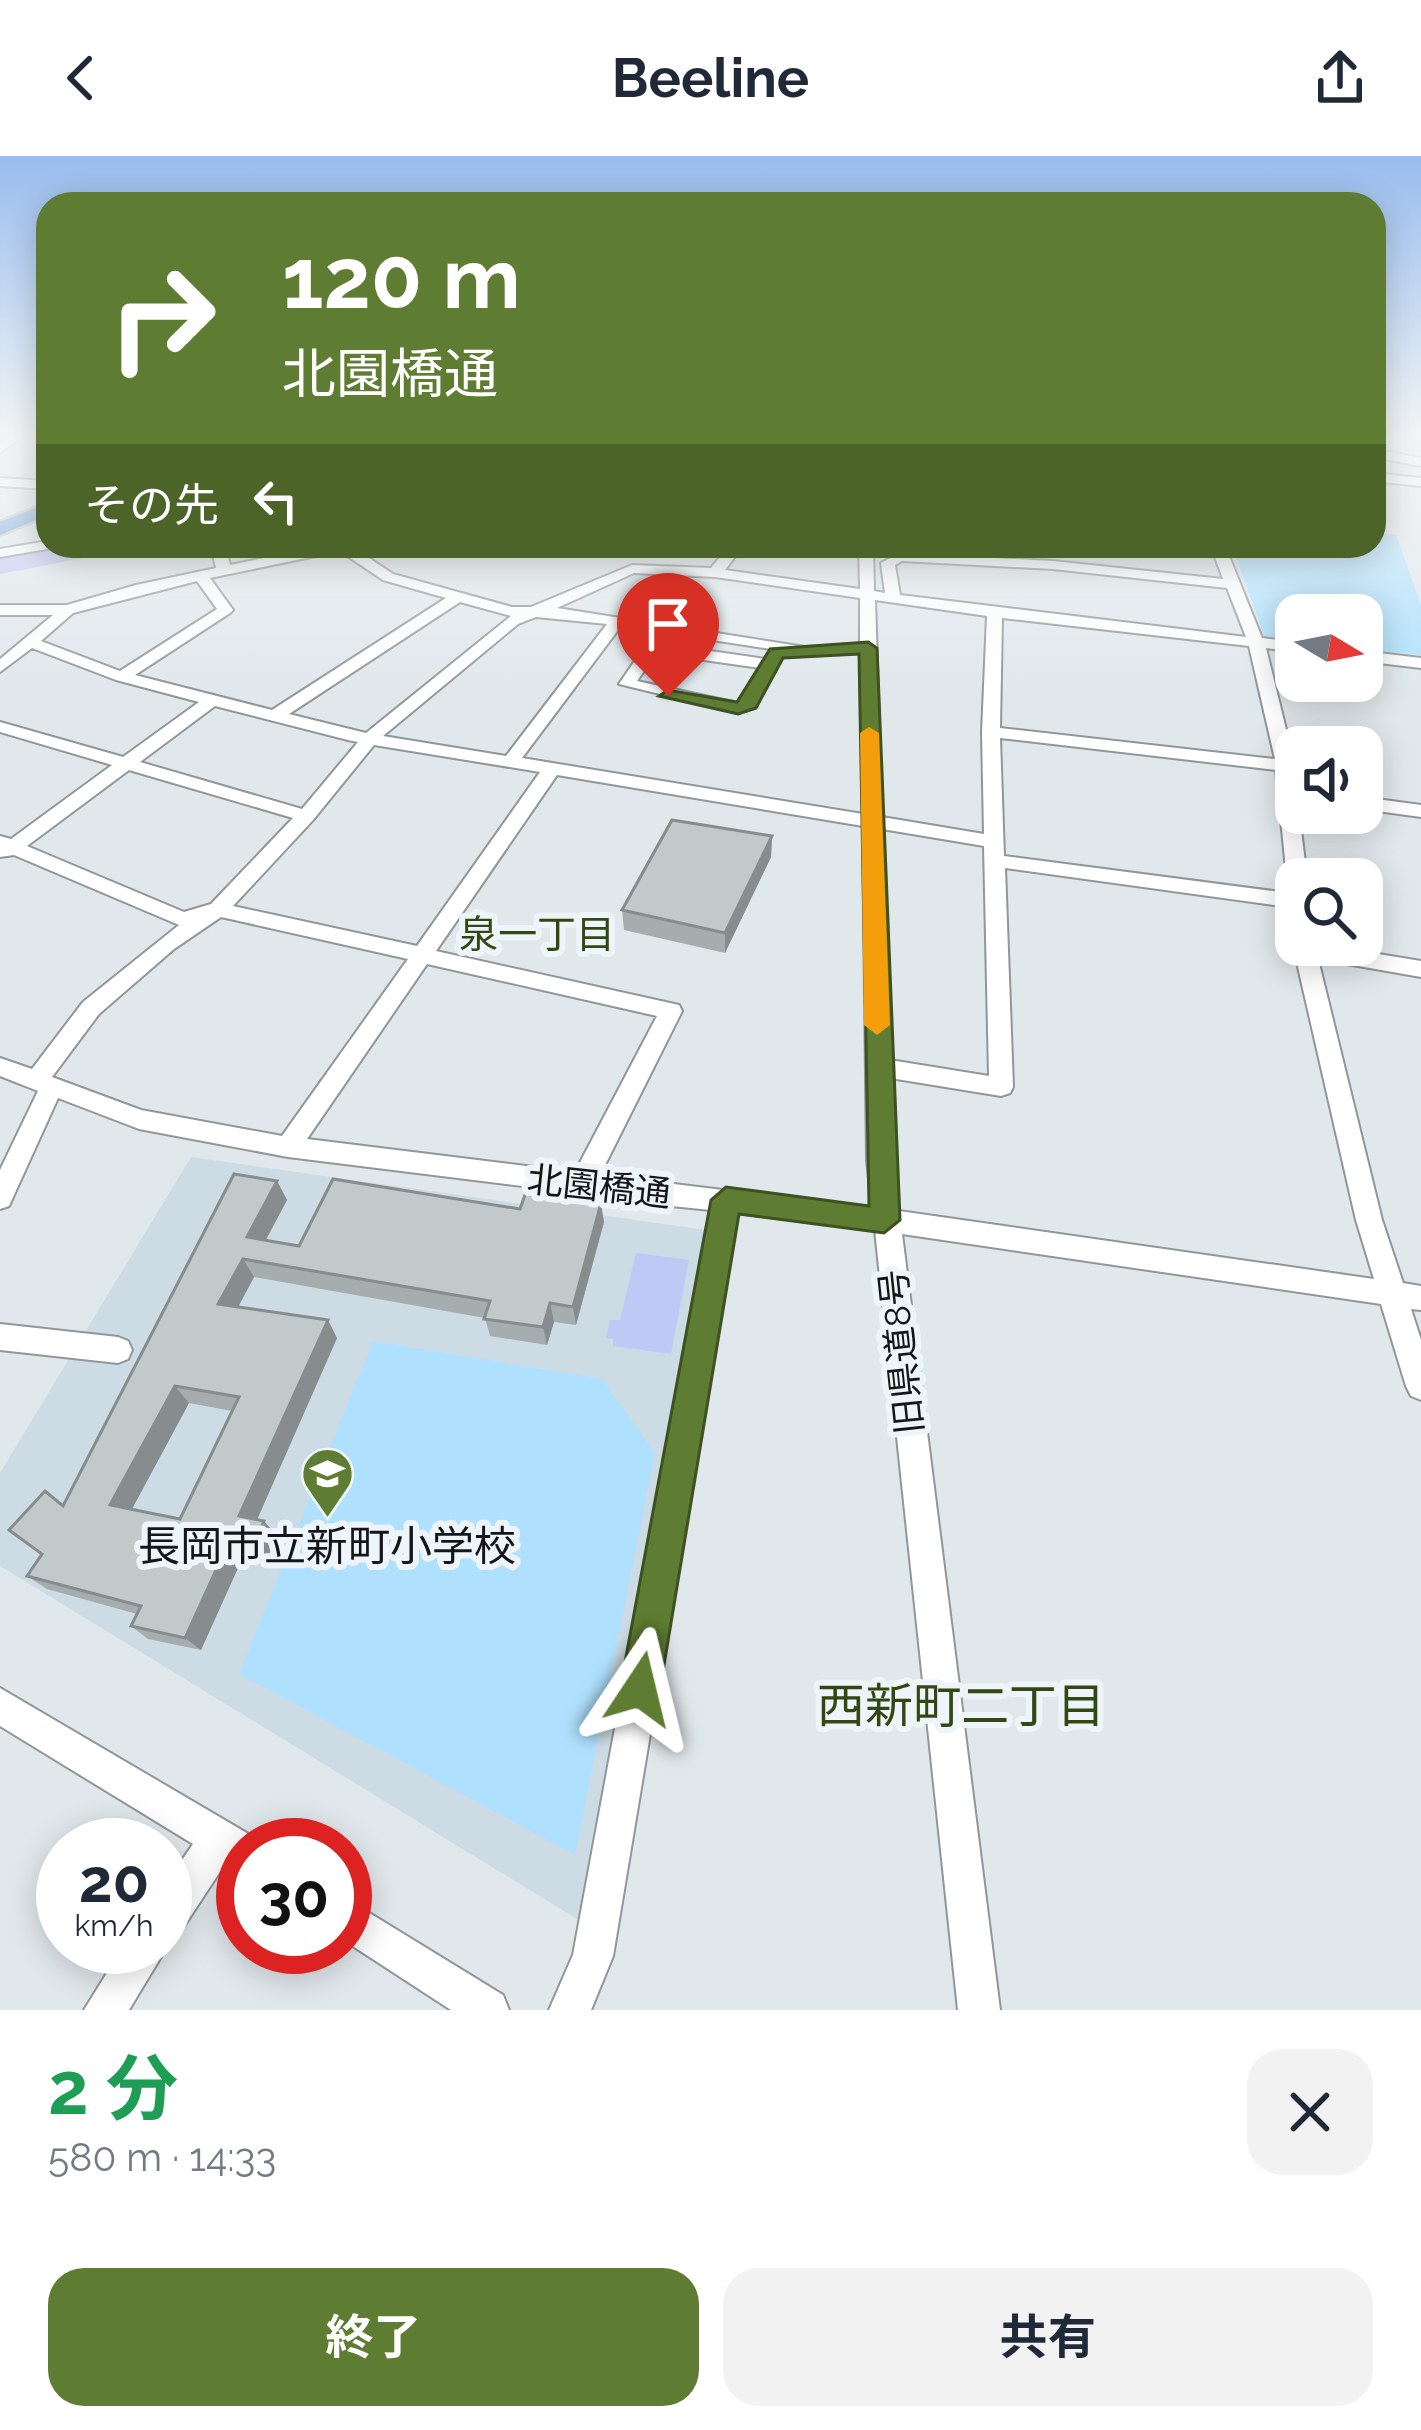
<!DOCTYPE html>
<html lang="ja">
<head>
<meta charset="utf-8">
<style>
  body { margin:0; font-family:Raleway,"Noto Sans JP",sans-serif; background:#f2f2f3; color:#1f2937; height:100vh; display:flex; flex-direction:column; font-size:45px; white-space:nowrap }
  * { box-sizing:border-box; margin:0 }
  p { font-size:39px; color:#747a83 }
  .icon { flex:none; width:66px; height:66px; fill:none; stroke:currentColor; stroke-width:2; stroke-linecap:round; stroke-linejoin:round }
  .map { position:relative; height:1854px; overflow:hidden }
  .side { display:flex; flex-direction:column; background:#fff; flex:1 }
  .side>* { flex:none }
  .guide { position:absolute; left:36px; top:36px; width:1350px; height:366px; border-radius:36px; box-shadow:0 6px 30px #0003; background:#5f7d32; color:#fff; overflow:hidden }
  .needle { width:78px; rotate:100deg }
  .tools { position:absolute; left:1275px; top:438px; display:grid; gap:24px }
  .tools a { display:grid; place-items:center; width:108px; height:108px; border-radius:24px; background:#fff; box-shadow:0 6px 30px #0003; font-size:60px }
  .speed { position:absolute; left:36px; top:1662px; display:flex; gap:24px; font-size:60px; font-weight:700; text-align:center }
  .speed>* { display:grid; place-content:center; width:156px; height:156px; border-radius:50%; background:#fff; box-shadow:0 6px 30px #0003; line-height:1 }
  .speed small { font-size:30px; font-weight:400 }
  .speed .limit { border:18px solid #d22; background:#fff; color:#111 }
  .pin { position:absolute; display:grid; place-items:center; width:102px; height:102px; color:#fff; margin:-123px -51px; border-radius:50% 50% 50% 0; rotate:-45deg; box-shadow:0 0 12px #0007 }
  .pin .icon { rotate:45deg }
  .me { position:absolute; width:132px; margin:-66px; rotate:10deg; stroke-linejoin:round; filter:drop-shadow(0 0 9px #0008) }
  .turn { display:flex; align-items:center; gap:42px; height:252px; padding:0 48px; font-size:54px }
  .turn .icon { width:156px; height:156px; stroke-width:2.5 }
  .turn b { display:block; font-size:84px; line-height:102px }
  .then { display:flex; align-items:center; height:114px; padding:0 48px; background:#0003; gap:24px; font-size:45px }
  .round { display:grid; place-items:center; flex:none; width:126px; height:126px; border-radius:36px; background:#f2f2f3 }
  .summary { display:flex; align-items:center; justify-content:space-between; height:204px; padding:0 48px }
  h1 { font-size:72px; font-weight:700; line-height:90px; color:#1e9e55 }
  .primary-button { display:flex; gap:24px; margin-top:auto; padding:24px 48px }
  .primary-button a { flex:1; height:138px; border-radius:36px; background:#5f7d32; color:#fff; font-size:48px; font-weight:700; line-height:138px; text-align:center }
  .primary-button a+a { background:#f2f2f3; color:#1f2937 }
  header { display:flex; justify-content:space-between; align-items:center; height:156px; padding:0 48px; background:#fff; font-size:54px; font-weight:700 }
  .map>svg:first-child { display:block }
  .built { fill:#cddbe4 }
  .green { fill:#afe1ff }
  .water { fill:#c0c8f6 }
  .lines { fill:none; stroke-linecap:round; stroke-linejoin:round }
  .river { fill:#c0c8f6; fill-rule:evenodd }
  .minor-casing { stroke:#90969a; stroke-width:4 }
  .highway-casing { stroke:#c2c2c3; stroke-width:5 }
  .minor { fill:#fff; fill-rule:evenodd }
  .highway { fill:#6a9bdd; fill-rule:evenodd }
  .wall { fill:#a6adaf; fill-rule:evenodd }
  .shaded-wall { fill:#878d8e }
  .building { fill:#c1c9cb; stroke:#878d8e; stroke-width:3; fill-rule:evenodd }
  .route { fill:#5f7d32; stroke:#3e5120; stroke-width:3 }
  .slow { fill:#f59e0b }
  .labels { text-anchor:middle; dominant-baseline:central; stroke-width:12; stroke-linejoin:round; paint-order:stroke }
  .street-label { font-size:36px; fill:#131617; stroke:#eef5fa }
  .neighbourhood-label { font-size:39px; fill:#334712; stroke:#eef5fa }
  .near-poi-label { font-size:42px; fill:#131617; stroke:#eef5fa }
  .near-neighbourhood-label { font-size:48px; fill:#334712; stroke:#eef5fa }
</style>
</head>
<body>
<header><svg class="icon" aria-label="back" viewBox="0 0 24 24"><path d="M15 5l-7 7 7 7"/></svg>Beeline<svg class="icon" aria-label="share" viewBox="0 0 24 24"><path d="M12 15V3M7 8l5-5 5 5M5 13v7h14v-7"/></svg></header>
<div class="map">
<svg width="1421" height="1854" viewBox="0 0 1421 1854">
  <rect width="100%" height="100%" fill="#e1e8ec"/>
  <!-- built -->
  <path class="built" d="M191,1001L706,1074L582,1766L0,1410V1317Z"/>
  <!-- green -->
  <path class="green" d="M1374,376L1396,379L1421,449V499L1362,493V459H1296V485L1265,482L1232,390H1374Z
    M373,1185L602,1223L655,1297L575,1699L239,1518Z"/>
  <!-- water -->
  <path class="water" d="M636,1097L689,1104L671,1198L613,1190V1183L606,1182L610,1164H620Z"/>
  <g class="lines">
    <!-- river -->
    <path class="river" d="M69,390H121L109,397L0,418V402Z"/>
    <defs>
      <path id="minor" d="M11,278H24L0,297V287Z
        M1374,293L1421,302V310L1374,301Z
        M1374,317L1421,322V330L1374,325Z
        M0,322L48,325V333L0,330Z
        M48,385L53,392L0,401V393Z
        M211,390H225L230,409L323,390H351L393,418L512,451H531L632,409L711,412L729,390H743L725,414L860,433L859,390H873L874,435L885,437L881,407L900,397L1053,405L1223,423L1211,390H1225L1262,482L1296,486V496L1266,492L1295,610L1296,657H1299L1307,723H1296V729L1287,723L1276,614L1000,582L1004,700L1296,738V752L1005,712L1013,931L1010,937L1001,940L890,922L899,1055L1374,1123L1356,1064L1293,789L1296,785V789H1324L1421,805V821L1318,803L1382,1064L1403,1127L1421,1130V1154L1411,1153L1421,1184V1244L1411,1240L1406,1230L1381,1148L902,1078L1000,1854H958L875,1074L737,1057L613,1800L591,1854H549L573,1799L711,1054L581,1041L571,1036L288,1001L139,973L58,942L9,1050L0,1053V1014L38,935L0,920V902L32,913L83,846L179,769L14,699L0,701V680L11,683L112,609L0,576V566L123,601L199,546L116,524L32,492L0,516V503L53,459H0V449H67L136,429L216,412ZM340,395L383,424L446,442L272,554L135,519L230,457L233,454L210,422ZM902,405L1053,413L1227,432L1246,481L900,439L895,409ZM634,417L715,421L860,442V488L805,491L557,452ZM197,425L217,453L120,515L41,485L73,457ZM875,444L987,460L982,576L984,678L882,661ZM460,446L511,460L366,577L289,558ZM536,461L607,468L506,600L383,580L518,468ZM1002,462L1249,490L1275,603L1000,572ZM621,470L771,493L765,503L662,488L643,493L619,528L738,557L755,552L782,501L860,497L863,658L522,602ZM662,498L760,512L742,545L737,547L637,525L655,499ZM215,550L348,584L358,586L302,653L140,606ZM374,589L540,616L417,790L233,750L313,664ZM129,614L293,662L211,748L184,756L27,690ZM557,619L863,670L867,1004L872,1052L600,1019L682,855L679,849L436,795ZM882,673L984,690L989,920L890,904ZM221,761L408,803L282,980L141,954L52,921L99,858L174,793ZM427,808L657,860L575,1016L307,983Z
        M1362,495L1421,502V512L1362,505Z
        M1362,641L1421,649V661L1362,653Z
        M0,1168L118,1181L128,1185L132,1194L128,1203L118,1207L0,1194Z
        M0,1532L257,1683L259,1689H243V1716L225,1708L179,1778L165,1784V1729L193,1688L0,1570Z
        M345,1742L503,1839L509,1854H451L345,1785Z
        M165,1786L167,1791L129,1854H84L123,1791H165Z"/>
      <path id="highway" d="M48,347V359L0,379V366Z"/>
    </defs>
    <!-- minor casing -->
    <use href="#minor" class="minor-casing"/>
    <!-- highway casing -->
    <use href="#highway" class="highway-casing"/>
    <!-- minor -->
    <use href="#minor" class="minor"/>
    <!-- highway -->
    <use href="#highway" class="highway"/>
  </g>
  <!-- wall -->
  <path class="wall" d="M772,680L771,701L725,797L624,774L622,754Z
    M277,1025L287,1044L266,1084L299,1090L604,1066L576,1169L554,1166L547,1189L490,1180L485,1162L254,1121L238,1151L337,1182L257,1364L277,1380L265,1408L242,1403L201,1494L148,1483L131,1470L137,1458L47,1433L27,1420L42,1398L63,1350ZM189,1247L232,1255L180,1363L132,1353Z"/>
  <!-- shaded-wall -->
  <path class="shaded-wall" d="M772,680L771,701L725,797V777Z
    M277,1025L287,1044L257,1100L247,1081Z
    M601,1047L604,1066L576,1169L573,1151Z
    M243,1103L254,1121L230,1166L218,1148Z
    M550,1147L554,1166L547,1189L543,1171Z
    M328,1164L337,1182L252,1375L239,1360Z
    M175,1230L189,1247L126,1364L110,1349Z
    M264,1365L277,1380L265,1408L252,1393Z
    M228,1388L242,1403L201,1494L185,1482Z"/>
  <!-- building -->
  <path class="building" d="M672,664L772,680L725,777L622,754Z
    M234,1018L277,1025L247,1081L299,1090L333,1023L520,1053L526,1036L601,1047L573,1151L550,1147L543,1171L484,1163L490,1145L243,1103L218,1148L328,1164L239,1360L264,1365L252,1393L228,1388L185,1482L131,1470L141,1450L27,1420L42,1398L9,1374L45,1335L63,1350ZM175,1230L239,1241L180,1363L110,1349Z"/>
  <!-- sky -->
  <linearGradient id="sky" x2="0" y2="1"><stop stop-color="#98bcee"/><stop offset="0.52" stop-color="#f2f5f6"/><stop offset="1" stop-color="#f2f5f6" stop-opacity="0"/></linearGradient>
  <rect width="1421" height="538" fill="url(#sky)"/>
  <!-- route -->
  <path class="route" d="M868,486L877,492L900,1064L884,1077L739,1058L660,1533L654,1548L640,1553L626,1548L620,1533L711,1044L726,1031L869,1050L859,498L783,502L756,552L738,558L659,540L668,534L737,546L770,493Z"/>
  <!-- slow -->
  <path class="slow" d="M869,571L879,577L890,869L877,879L864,869L860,577Z"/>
  <!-- icons -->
  <defs>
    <symbol id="school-pin" viewBox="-11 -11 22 30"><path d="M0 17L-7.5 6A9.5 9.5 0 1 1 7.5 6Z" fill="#5f7d32" stroke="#eef5fa"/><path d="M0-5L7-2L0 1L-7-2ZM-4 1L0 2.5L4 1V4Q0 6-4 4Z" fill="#fff"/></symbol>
  </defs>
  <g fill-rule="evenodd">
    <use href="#school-pin" x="298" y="1288" width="59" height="81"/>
  </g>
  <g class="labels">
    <!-- street labels -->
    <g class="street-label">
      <text transform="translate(599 1030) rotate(6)">北園橋通</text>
      <text transform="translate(901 1196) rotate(-96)">旧県道8号</text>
    </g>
    <!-- neighbourhood labels -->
    <g class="neighbourhood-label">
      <text x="537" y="778">泉一丁目</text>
    </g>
    <!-- near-poi labels -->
    <g class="near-poi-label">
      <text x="327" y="1390">長岡市立新町小学校</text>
    </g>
    <!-- near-neighbourhood labels -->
    <g class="near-neighbourhood-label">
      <text x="961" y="1550">西新町二丁目</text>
    </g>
  </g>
</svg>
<div class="tools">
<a><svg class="needle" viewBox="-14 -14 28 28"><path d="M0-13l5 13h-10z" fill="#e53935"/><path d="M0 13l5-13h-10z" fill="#747a83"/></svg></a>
<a><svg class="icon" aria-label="sound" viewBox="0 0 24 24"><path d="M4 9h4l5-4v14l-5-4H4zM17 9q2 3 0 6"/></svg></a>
<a><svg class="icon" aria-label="search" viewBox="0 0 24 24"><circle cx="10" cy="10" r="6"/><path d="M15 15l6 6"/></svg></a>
</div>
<div class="speed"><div>20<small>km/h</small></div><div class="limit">30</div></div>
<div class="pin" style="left:668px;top:540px;background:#d93025"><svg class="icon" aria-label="arrive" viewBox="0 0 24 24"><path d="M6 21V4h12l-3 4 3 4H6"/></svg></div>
<svg class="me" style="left:640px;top:1533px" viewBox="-20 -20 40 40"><path d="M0-17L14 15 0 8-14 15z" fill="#5f7d32" stroke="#fff" stroke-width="4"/></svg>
<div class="guide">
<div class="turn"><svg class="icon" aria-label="right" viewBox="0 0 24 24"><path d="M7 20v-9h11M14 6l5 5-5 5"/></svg><div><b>120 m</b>北園橋通</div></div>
<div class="then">その先<svg class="icon" aria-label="left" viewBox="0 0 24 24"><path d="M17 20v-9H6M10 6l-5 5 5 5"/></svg></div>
</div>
</div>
<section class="side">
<div class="summary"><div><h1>2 分</h1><p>580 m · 14:33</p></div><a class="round"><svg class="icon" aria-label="close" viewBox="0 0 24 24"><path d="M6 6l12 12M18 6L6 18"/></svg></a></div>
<div class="primary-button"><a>終了</a><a>共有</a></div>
</section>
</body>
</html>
